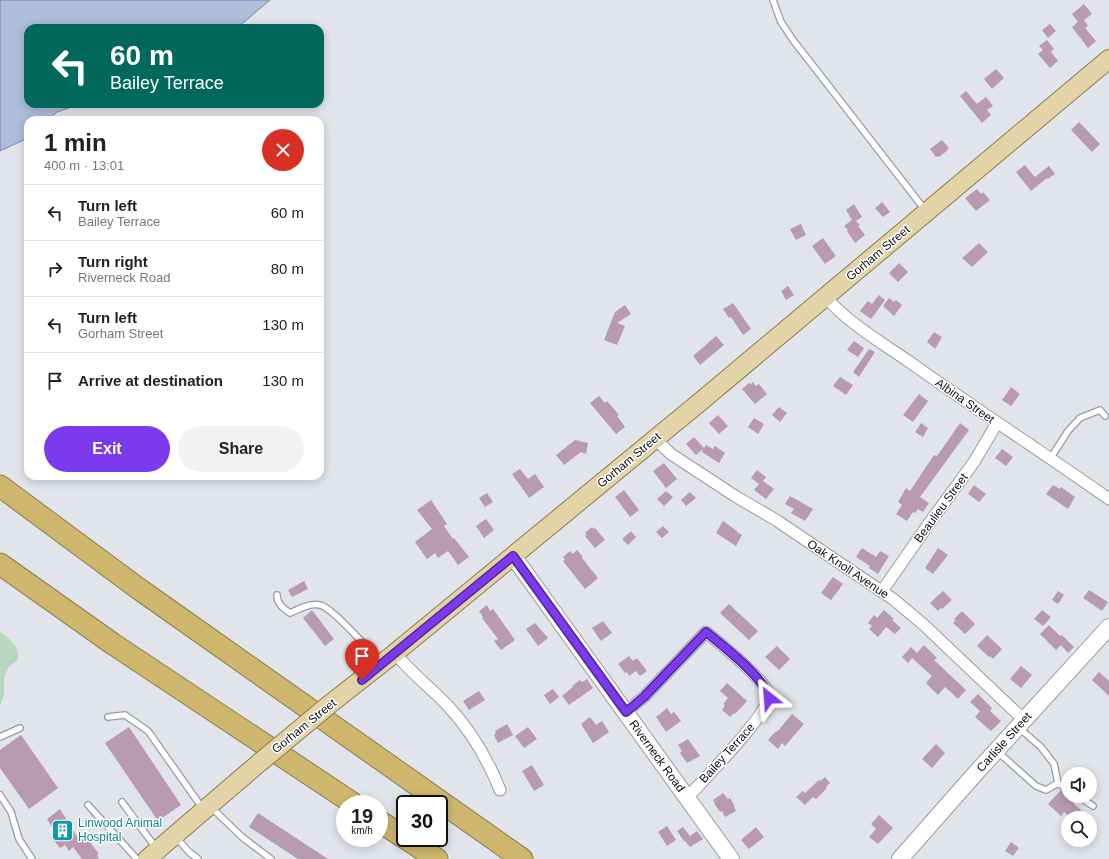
<!DOCTYPE html>
<html lang="en">
<head>
<meta charset="utf-8">
<style>
  body { margin:0; font-family:Helvetica,sans-serif; background:#f2f2f2; color:#222; height:100vh; display:flex; flex-direction:column; font-size:15px; white-space:nowrap }
  * { box-sizing:border-box; margin:0 }
  p { font-size:13px; color:#767676 }
  .icon { flex:none; width:22px; height:22px; fill:none; stroke:currentColor; stroke-width:2; stroke-linecap:round; stroke-linejoin:round }
  .map { position:relative; flex:1; overflow:hidden }
  .panel { position:absolute; left:24px; top:116px; width:300px; height:364px; display:flex; flex-direction:column; background:#fff; border-radius:12px; box-shadow:0 2px 10px #0003 }
  .panel>* { flex:none }
  .hud { position:absolute; left:24px; top:24px; width:300px; height:84px; border-radius:12px; box-shadow:0 2px 10px #0003; background:#00695c; color:#fff; overflow:hidden }
  .controls { position:absolute; left:1061px; top:767px; display:grid; gap:8px }
  .controls a { display:grid; place-items:center; width:36px; height:36px; border-radius:50%; background:#fff; box-shadow:0 2px 10px #0003; font-size:20px }
  .speed { position:absolute; left:336px; top:795px; display:flex; gap:8px; font-size:20px; font-weight:700; text-align:center }
  .speed>* { display:grid; place-content:center; width:52px; height:52px; border-radius:50%; background:#fff; box-shadow:0 2px 10px #0003; line-height:1 }
  .speed small { font-size:10px; font-weight:400 }
  .speed .limit { border:2px solid #111; border-radius:6px; background:#fff; color:#111 }
  .pin { position:absolute; display:grid; place-items:center; width:34px; height:34px; color:#fff; margin:-41px -17px; border-radius:50% 50% 50% 0; rotate:-45deg; box-shadow:0 0 4px #0007 }
  .pin .icon { rotate:45deg }
  .me { position:absolute; width:44px; margin:-22px; rotate:332deg; stroke-linejoin:round; filter:drop-shadow(0 0 3px #0008) }
  .turn { display:flex; align-items:center; gap:14px; height:84px; padding:0 20px; font-size:18px }
  .turn .icon { width:52px; height:52px; stroke-width:2.5 }
  .turn b { display:block; font-size:28px; line-height:34px }
  .round { display:grid; place-items:center; flex:none; width:42px; height:42px; border-radius:21px; background:#f2f2f2 }
  .overview { display:flex; align-items:center; justify-content:space-between; height:68px; padding:0 20px }
  h1 { font-size:24px; font-weight:600; line-height:30px }
  .action { display:flex; gap:8px; margin-top:auto; padding:8px 20px }
  .action a { flex:1; height:46px; border-radius:24px; background:#7c3aed; color:#fff; font-size:16px; font-weight:600; line-height:46px; text-align:center }
  .action a+a { background:#f2f2f2; color:#222 }
  ul { padding:0; list-style:none }
  li { display:flex; align-items:center; gap:12px; height:56px; padding:0 20px; border-top:1px solid #e0e0e0 }
  li div { flex:1 }
  li b { display:block; font-size:15px }
  li em { font-style:normal }
  .map>svg:first-child { display:block }
  .green { fill:#b8d6c0 }
  .water { fill:#adbdda; stroke:#7d899e }
  .building { fill:#b89bb0 }
  .lines { fill:none; stroke-linecap:round; stroke-linejoin:round }
  .lane-casing { stroke:#9a9ca3; stroke-width:8 }
  .street-casing { stroke:#9a9ca3; stroke-width:13 }
  .secondary-casing { stroke:#9a9ca3; stroke-width:18 }
  .primary-casing { stroke:#8b7c4d; stroke-width:20 }
  .highway-casing { stroke:#8b7c4d; stroke-width:23 }
  .lane { stroke:#fff; stroke-width:5.5 }
  .street { stroke:#fff; stroke-width:11 }
  .secondary { stroke:#fff; stroke-width:16 }
  .primary { stroke:#e2d4a7; stroke-width:18 }
  .highway { stroke:#ceb76d; stroke-width:21 }
  .primary-bridge-casing { stroke:#8b7c4d; stroke-width:20; stroke-linecap:butt }
  .primary-bridge { stroke:#e2d4a7; stroke-width:18 }
  .route-casing { stroke:#51269a; stroke-width:10 }
  .route { stroke:#7c3aed; stroke-width:7 }
  .labels { text-anchor:middle; dominant-baseline:central; stroke-width:3; stroke-linejoin:round; paint-order:stroke }
  .street-label { font-size:12px; fill:#0e0f12; stroke:#fff }
  .culture-label { font-size:12px; fill:#0d838f; stroke:#fff; text-anchor:start }
</style>
</head>
<body>
<div class="map">
<svg width="1109" height="859" viewBox="0 0 1109 859">
  <rect width="100%" height="100%" fill="#e1e4eb"/>
  <!-- green -->
  <path class="green" d="M0,632C10,639 20,647 18,660L9,666L4,677V695L0,705Z"/>
  <!-- water -->
  <path class="water" d="M0,0H270L237,28H28V104H80L57,112L48,120H28V138L0,151Z"/>
  <!-- building -->
  <path class="building" d="M1084,4L1092,14L1084,20L1088,26L1085,28L1096,41L1088,48L1072,27L1078,22L1072,14Z
    M1050,24L1056,31L1048,38L1042,30Z
    M1047,40L1054,49L1051,52L1058,61L1050,68L1038,54L1043,50L1039,46Z
    M996,69L1004,78L992,89L984,79Z
    M966,91L977,104L986,97L993,106L987,110L991,115L982,123L960,96Z
    M1079,122L1100,144L1092,152L1071,130Z
    M942,140L949,148L947,149L948,150L939,157L938,156L936,157L930,149Z
    M1025,165L1035,177L1049,166L1055,174L1048,179L1047,178L1031,191L1016,172Z
    M977,189L981,194L983,192L990,200L976,211L965,198Z
    M882,202L890,212L883,217L875,208Z
    M854,204L862,217L856,221L860,225L858,226L865,235L855,243L847,231L848,230L844,226L852,220L846,210Z
    M801,224L806,235L796,240L790,229Z
    M823,238L836,256L825,264L812,246Z
    M979,243L988,252L972,267L962,258Z
    M899,263L908,272L898,282L889,273Z
    M788,286L794,295L786,300L781,291Z
    M879,295L885,300L871,319L860,311L868,301L872,304Z
    M889,298L894,302L896,300L902,305L894,316L883,306Z
    M733,303L751,329L743,335L731,317L729,318L723,309Z
    M625,305L631,314L617,323L625,326L617,345L604,340L615,312Z
    M934,332L942,337L935,349L927,342Z
    M716,336L724,345L700,365L693,356Z
    M854,341L864,348L858,357L847,350Z
    M869,349L875,352L859,377L853,372Z
    M840,377L853,385L846,395L833,386Z
    M753,382L756,386L759,384L767,394L755,404L742,389L749,383L751,384Z
    M1011,387L1020,394L1011,406L1002,400Z
    M919,394L928,401L913,422L903,415Z
    M599,396L605,403L607,401L619,415L617,416L625,427L616,434L590,403Z
    M779,407L787,413L780,422L772,415Z
    M718,415L728,426L719,434L709,423Z
    M754,418L764,424L758,434L748,427Z
    M921,423L928,428L923,437L915,432Z
    M960,423L969,430L920,497L929,503L923,512L918,509L915,513L913,512L907,521L896,514L902,505L898,502L906,488L910,491L934,455L937,456Z
    M694,437L704,448L706,445L713,449L715,446L725,453L719,463L702,452L703,449L696,455L686,444Z
    M575,440L588,443L586,454L581,452L564,465L556,455Z
    M1002,449L1013,457L1006,466L995,458Z
    M664,463L677,479L666,488L653,471Z
    M520,469L528,479L535,474L544,487L529,498L512,474Z
    M757,470L766,477L763,481L774,489L766,499L754,490L759,484L751,478Z
    M974,485L986,494L979,502L968,494Z
    M1053,485L1060,489L1061,487L1075,497L1068,509L1046,494Z
    M624,490L639,510L630,517L615,497Z
    M666,491L673,497L664,506L657,499Z
    M690,492L696,498L686,506L681,500Z
    M487,493L493,502L485,507L479,498Z
    M790,496L813,509L805,521L791,513L794,509L785,504Z
    M431,500L447,524L444,526L453,539L454,538L469,557L458,565L448,551L438,558L435,553L427,559L415,542L432,529L417,510Z
    M486,519L494,530L484,538L476,526Z
    M723,521L737,531V532L742,535L736,546L716,533Z
    M663,526L669,532L662,538L656,532Z
    M592,527L594,529L595,528L605,540L595,548L585,536L587,535L585,533Z
    M631,531L636,537L628,545L622,539Z
    M862,548L876,557L880,551L889,556L878,574L869,568L870,566L856,557Z
    M938,548L948,555L933,574L925,568Z
    M577,550L583,557L582,558L598,578L585,589L563,561L565,560L563,557L570,551L573,554Z
    M833,577L843,584L831,600L821,593Z
    M304,581L308,589L292,597L288,590Z
    M1089,590L1108,602L1102,611L1083,598Z
    M943,591L952,600L942,609L941,608L938,611L930,603Z
    M1058,591L1064,595L1058,604L1052,600Z
    M729,604L758,631L749,640L720,613Z
    M487,605L490,611L493,609L515,640L501,650L494,641L498,639L482,618L483,617L479,611Z
    M312,610L334,639L325,646L303,618Z
    M884,610L894,619L892,620L901,628L895,634L886,627L878,637L869,629L872,626L868,623L874,615L877,618Z
    M1042,610L1051,617L1043,626L1034,619Z
    M962,611L975,624L965,634L953,623L956,620L954,619Z
    M603,621L612,633L601,641L592,628Z
    M535,623L548,638L538,646L526,629Z
    M1049,625L1060,636L1062,635L1074,647L1068,653L1061,645L1056,650L1040,634Z
    M987,635L1002,649L993,659L990,656L989,657L977,646Z
    M924,645L937,658L934,660L966,690L958,699L945,687L938,695L926,683L932,676L912,658L908,663L902,657L911,647L917,653Z
    M777,646L790,659L779,670L765,657Z
    M629,656L633,661L637,658L647,671L640,676L636,671L629,676L627,672L625,673L618,664Z
    M1021,666L1032,675L1021,688L1010,679Z
    M1099,672L1109,681V696L1092,680Z
    M587,679L593,688L569,705L562,696L573,687L572,686L580,680L582,682Z
    M727,683L747,701L735,714L734,713L730,717L722,710L725,705L723,704L728,698L720,691Z
    M553,689L559,697L550,704L544,695Z
    M479,691L485,700L469,710L463,701Z
    M978,694L992,708L990,711L1001,721L991,731L975,717L980,711L970,702Z
    M667,708L671,714L674,712L681,721L666,732L656,717Z
    M792,714L804,724L785,746L782,743L778,749L768,740L776,731L777,732Z
    M590,717L596,725L602,721L609,732L593,743L581,724Z
    M507,724L513,735L498,743L494,735L496,733L495,731Z
    M129,727L181,805L158,821L105,743Z
    M528,727L537,739L524,748L515,736Z
    M21,735L58,788L29,809L0,768V750Z
    M688,739L700,756L687,763L680,753L682,751L678,745Z
    M936,744L945,753L932,768L922,759Z
    M532,765L544,785L534,791L522,771Z
    M825,777L830,783L826,787L827,788L816,799L813,797L805,805L796,797L803,791L805,793L819,780L820,781Z
    M1061,790L1074,801L1073,803L1090,818H1071L1064,812L1061,816L1048,804Z
    M723,793L728,799L730,798L735,807H734L736,811L725,817L722,811L720,812L714,803L715,802L713,800Z
    M60,809L80,841L86,837L99,854L97,855L99,859H82L73,847L69,851L65,845L60,848L52,838L57,835L47,819Z
    M258,813L328,859H298L249,827Z
    M879,815L893,828L878,844L869,837L876,829L871,824Z
    M667,826L676,840L667,846L658,832Z
    M683,827L690,836L697,831L703,839L690,847L685,841H684L677,831Z
    M756,827L764,837L749,849L741,840Z
    M1011,842L1019,848L1013,856L1005,851Z"/>
  <g class="lines">
    <defs>
      <path id="lane" d="M773,0L781,22L793,40L925,210
        M1050,459L1068,431L1080,418L1100,410L1105,416
        M277,595C277,604 283,608 290,613C299,609 310,603 320,605C332,607 370,651 381,662
        M108,717L125,715L148,731L203,809
        M1019,728L1041,747L1054,764L1058,783
        M0,737L20,728
        M998,752L1036,786L1046,790L1058,783L1068,790
        M0,795L11,812L19,839L32,859
        M1078,796L1093,806
        M122,802L156,848
        M88,805L137,859
        M211,807L242,837L271,859
        M176,837L189,852L198,859"/>
      <path id="street" d="M825,296C846,322 884,344 911,363C977,410 1044,453 1109,499
        M655,439L671,454L735,496L776,520L893,599L924,625L1024,720
        M882,591L928,525L974,462L997,423
        M395,653C411,673 432,689 449,707C471,731 488,760 500,790
        M625,712L644,697L706,632C720,644 764,678 768,694C773,711 701,782 687,798"/>
      <path id="secondary" d="M513,556L731,859
        M900,859L974,775L1109,627"/>
      <path id="primary" d="M330,704L395,653L700,402L1109,59
        M147,859L259,763"/>
      <path id="highway" d="M0,486L139,589L522,859
        M0,564L113,644L354,804
        M379,821L405,838
        M405,838L437,859"/>
    </defs>
    <!-- lane casing -->
    <use href="#lane" class="lane-casing"/>
    <!-- street casing -->
    <use href="#street" class="street-casing"/>
    <!-- secondary casing -->
    <use href="#secondary" class="secondary-casing"/>
    <!-- primary casing -->
    <use href="#primary" class="primary-casing"/>
    <!-- highway casing -->
    <use href="#highway" class="highway-casing"/>
    <!-- lane -->
    <use href="#lane" class="lane"/>
    <!-- street -->
    <use href="#street" class="street"/>
    <!-- secondary -->
    <use href="#secondary" class="secondary"/>
    <!-- primary -->
    <use href="#primary" class="primary"/>
    <!-- highway -->
    <use href="#highway" class="highway"/>
    <defs>
      <path id="primary-bridge" d="M259,763L330,704"/>
    </defs>
    <!-- primary-bridge casing -->
    <use href="#primary-bridge" class="primary-bridge-casing"/>
    <!-- primary-bridge -->
    <use href="#primary-bridge" class="primary-bridge"/>
  </g>
  <g class="lines">
    <defs>
      <path id="route" d="M362,680L513,556L626,712L644,697L706,632C722,645 766,679 769,698"/>
    </defs>
    <!-- route casing -->
    <use href="#route" class="route-casing"/>
    <!-- route -->
    <use href="#route" class="route"/>
  </g>
  <!-- icons -->
  <defs>
    <symbol id="building-square" viewBox="-11 -11 22 22"><rect x="-9" y="-9" width="18" height="18" rx="4" fill="#0f9aa8" stroke="#fff"/><path d="M-4-6H4V6H1V3H-1V6H-4ZM-2.5-4.3h1.7v1.8h-1.7ZM.8-4.3h1.7v1.8H.8ZM-2.5-1h1.7V.8h-1.7ZM.8-1h1.7V.8H.8Z" fill="#fff"/></symbol>
  </defs>
  <g fill-rule="evenodd">
    <use href="#building-square" x="50" y="818" width="25" height="25"/>
  </g>
  <g class="labels">
    <!-- street labels -->
    <g class="street-label">
      <text transform="translate(878 253) rotate(-40)">Gorham Street</text>
      <text transform="translate(965 401) rotate(35)">Albina Street</text>
      <text transform="translate(629 460) rotate(-40)">Gorham Street</text>
      <text transform="translate(941 508) rotate(-54)">Beaulieu Street</text>
      <text transform="translate(848 569) rotate(34)">Oak Knoll Avenue</text>
      <text transform="translate(304 726) rotate(-39)">Gorham Street</text>
      <text transform="translate(1004 742) rotate(-48)">Carlisle Street</text>
      <text transform="translate(727 753) rotate(-48)">Bailey Terrace</text>
      <text transform="translate(657 756) rotate(54)">Riverneck Road</text>
    </g>
    <!-- culture labels -->
    <g class="culture-label">
      <text x="78" y="823">Linwood Animal<tspan x="78" dy="14">Hospital</tspan></text>
    </g>
  </g>
</svg>
<div class="controls">
<a><svg class="icon" aria-label="sound" viewBox="0 0 24 24"><path d="M4 9h4l5-4v14l-5-4H4zM17 9q2 3 0 6"/></svg></a>
<a><svg class="icon" aria-label="search" viewBox="0 0 24 24"><circle cx="10" cy="10" r="6"/><path d="M15 15l6 6"/></svg></a>
</div>
<div class="speed"><div>19<small>km/h</small></div><div class="limit">30</div></div>
<div class="pin" style="left:362px;top:680px;background:#d93025"><svg class="icon" aria-label="arrive" viewBox="0 0 24 24"><path d="M6 21V4h12l-3 4 3 4H6"/></svg></div>
<svg class="me" style="left:769px;top:698px" viewBox="-20 -20 40 40"><path d="M0-17L14 15 0 8-14 15z" fill="#7c3aed" stroke="#fff" stroke-width="4"/></svg>
<div class="hud">
<div class="turn"><svg class="icon" aria-label="left" viewBox="0 0 24 24"><path d="M17 20v-9H6M10 6l-5 5 5 5"/></svg><div><b>60 m</b>Bailey Terrace</div></div>
</div>
<section class="panel">
<div class="overview"><div><h1>1 min</h1><p>400 m · 13:01</p></div><a class="round" style="background:#d93025;color:#fff"><svg class="icon" aria-label="close" viewBox="0 0 24 24"><path d="M6 6l12 12M18 6L6 18"/></svg></a></div>
<ul>
<li><svg class="icon" aria-label="left" viewBox="0 0 24 24"><path d="M17 20v-9H6M10 6l-5 5 5 5"/></svg><div><b>Turn left</b><p>Bailey Terrace</p></div><em>60 m</em></li>
<li><svg class="icon" aria-label="right" viewBox="0 0 24 24"><path d="M7 20v-9h11M14 6l5 5-5 5"/></svg><div><b>Turn right</b><p>Riverneck Road</p></div><em>80 m</em></li>
<li><svg class="icon" aria-label="left" viewBox="0 0 24 24"><path d="M17 20v-9H6M10 6l-5 5 5 5"/></svg><div><b>Turn left</b><p>Gorham Street</p></div><em>130 m</em></li>
<li><svg class="icon" aria-label="arrive" viewBox="0 0 24 24"><path d="M6 21V4h12l-3 4 3 4H6"/></svg><div><b>Arrive at destination</b></div><em>130 m</em></li>
</ul>
<div class="action"><a>Exit</a><a>Share</a></div>
</section>
</div>
</body>
</html>
